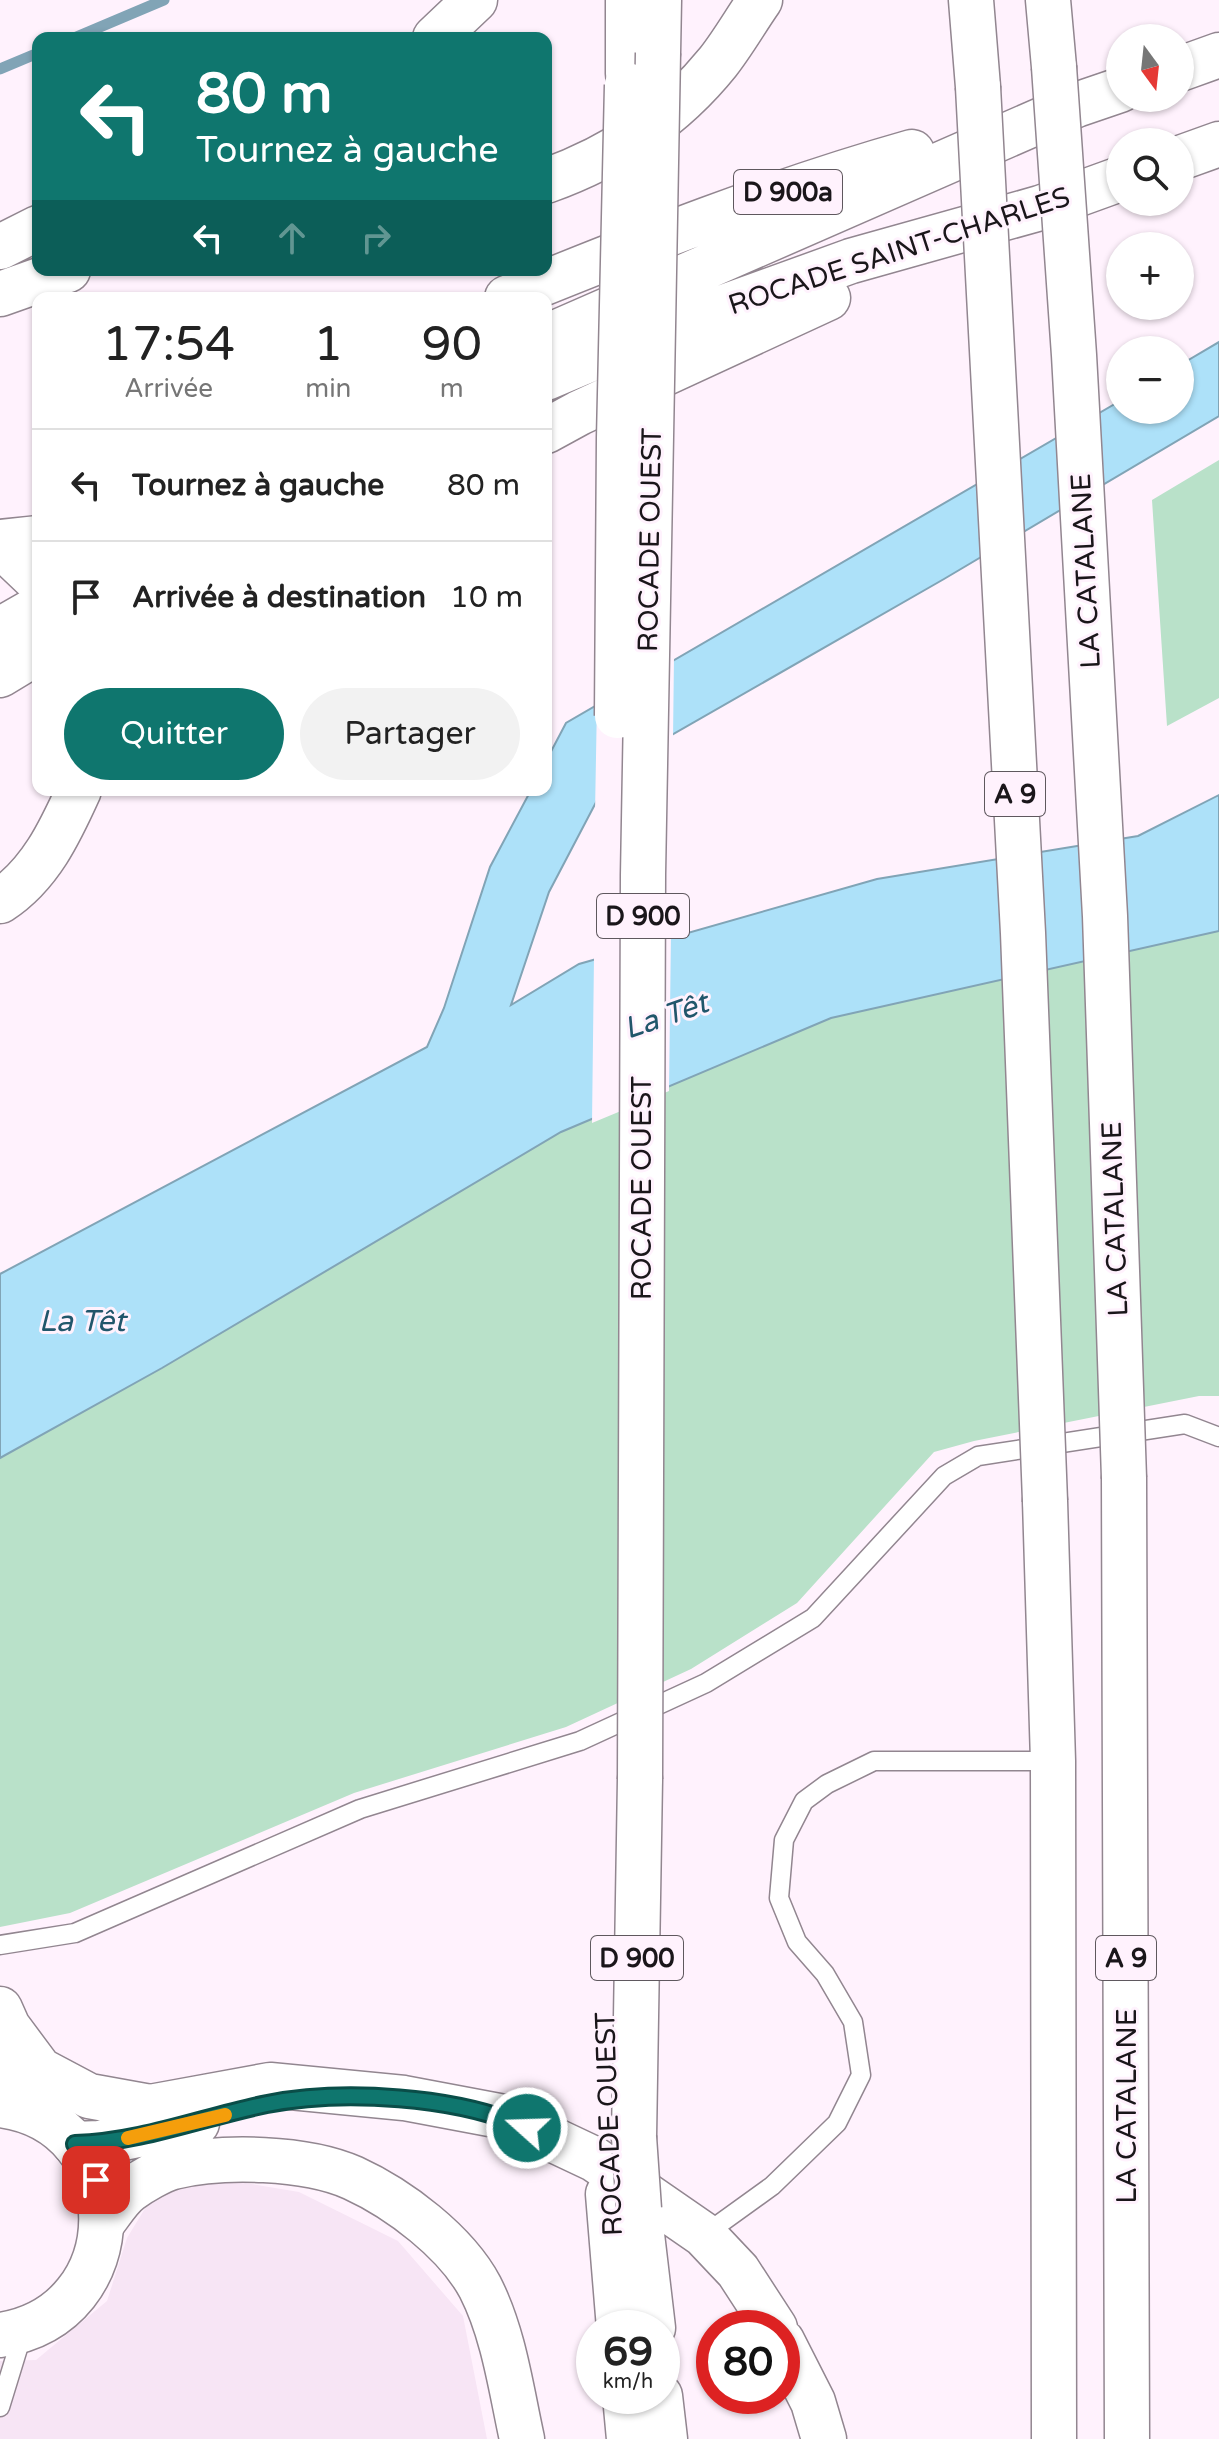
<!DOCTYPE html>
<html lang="fr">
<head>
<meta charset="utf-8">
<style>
  body { margin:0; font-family:"Varela Round",sans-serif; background:#f2f2f2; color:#222; height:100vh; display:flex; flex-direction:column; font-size:30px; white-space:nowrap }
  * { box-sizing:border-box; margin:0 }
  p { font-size:26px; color:#767676 }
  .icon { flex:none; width:44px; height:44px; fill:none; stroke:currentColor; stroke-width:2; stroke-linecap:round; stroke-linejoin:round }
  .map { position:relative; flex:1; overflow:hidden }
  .drawer { position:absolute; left:32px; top:292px; width:520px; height:504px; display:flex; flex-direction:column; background:#fff; border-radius:16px; box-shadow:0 2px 6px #0004 }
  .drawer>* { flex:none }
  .hud { position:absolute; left:32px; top:32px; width:520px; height:244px; border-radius:16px; box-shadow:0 2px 6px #0004; background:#0f766e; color:#fff; overflow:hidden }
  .needle { width:52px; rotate:165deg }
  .fabs { position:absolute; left:1106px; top:24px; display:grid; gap:16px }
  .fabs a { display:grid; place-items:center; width:88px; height:88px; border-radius:50%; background:#fff; box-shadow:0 2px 6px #0004; font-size:40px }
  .speed { position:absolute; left:576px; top:2310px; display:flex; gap:16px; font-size:40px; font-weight:700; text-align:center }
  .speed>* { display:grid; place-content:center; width:104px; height:104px; border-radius:50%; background:#fff; box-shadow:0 2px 6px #0004; line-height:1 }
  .speed small { font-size:20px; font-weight:400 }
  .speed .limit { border:12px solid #d22; background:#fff; color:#111 }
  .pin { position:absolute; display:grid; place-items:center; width:68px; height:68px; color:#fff; margin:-34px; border-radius:16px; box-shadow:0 4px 12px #0006 }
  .me { position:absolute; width:88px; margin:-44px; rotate:290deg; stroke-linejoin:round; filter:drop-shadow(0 0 6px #0008) }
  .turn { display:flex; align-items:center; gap:28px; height:168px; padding:0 32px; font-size:36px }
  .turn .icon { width:104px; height:104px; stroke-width:2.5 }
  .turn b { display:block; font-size:56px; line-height:68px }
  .lanes { display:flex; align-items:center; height:76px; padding:0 32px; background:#0003; justify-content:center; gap:40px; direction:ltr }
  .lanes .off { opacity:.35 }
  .eta { display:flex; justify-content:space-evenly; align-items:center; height:136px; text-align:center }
  .eta b { font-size:48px; font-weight:600; line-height:56px }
  .action { display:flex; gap:16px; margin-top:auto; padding:16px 32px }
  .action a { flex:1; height:92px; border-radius:48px; background:#0f766e; color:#fff; font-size:32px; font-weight:600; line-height:92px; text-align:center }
  .action a+a { background:#f2f2f2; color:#222 }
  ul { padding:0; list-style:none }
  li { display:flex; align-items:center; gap:24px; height:112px; padding:0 32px; border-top:2px solid #e0e0e0 }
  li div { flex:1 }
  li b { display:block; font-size:30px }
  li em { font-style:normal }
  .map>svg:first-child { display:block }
  .built { fill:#f7e5f5 }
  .green { fill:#b9e1c9 }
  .water { fill:#ade1f9; stroke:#81a4b6; stroke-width:2 }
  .pier { fill:#fff2fd }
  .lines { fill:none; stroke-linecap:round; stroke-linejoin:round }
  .stream { stroke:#81a4b6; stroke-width:11 }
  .lane-casing { stroke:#928690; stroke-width:21 }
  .secondary-casing { stroke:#928690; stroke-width:47 }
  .highway-casing { stroke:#928690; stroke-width:47 }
  .lane { stroke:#fff; stroke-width:18 }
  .secondary { stroke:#fff; stroke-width:44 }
  .highway { stroke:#fff; stroke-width:44 }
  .highway-bridge-casing { stroke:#928690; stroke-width:47; stroke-linecap:butt }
  .highway-bridge { stroke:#fff; stroke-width:44 }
  .route-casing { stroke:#0a4d48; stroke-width:20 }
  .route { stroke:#0f766e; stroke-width:14 }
  .slow { stroke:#f59e0b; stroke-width:14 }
  .labels { text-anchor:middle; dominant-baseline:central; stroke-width:6; stroke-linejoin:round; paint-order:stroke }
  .shield { fill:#fff2fd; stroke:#5f585e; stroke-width:2 }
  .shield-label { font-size:26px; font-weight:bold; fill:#1a161a }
  .street-label { font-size:28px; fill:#1a161a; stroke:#fff2fd }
  .water-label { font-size:30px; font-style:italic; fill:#21566b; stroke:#fff2fd }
</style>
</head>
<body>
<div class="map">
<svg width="1219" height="2439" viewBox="0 0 1219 2439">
  <rect width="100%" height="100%" fill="#fff2fd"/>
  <!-- built -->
  <path class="built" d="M209,2177L299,2192L398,2241L463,2316L487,2439H0V2361L36,2360L107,2301L127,2238L152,2197Z"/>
  <!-- green -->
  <path class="green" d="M1219,460V698L1167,726L1152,500Z
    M1219,931V1396H1199L974,1441L934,1452L797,1603L691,1669L566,1727L354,1793L70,1913L0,1927V1458L162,1368L561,1132L831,1018Z"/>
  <!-- water -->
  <path class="water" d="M1219,342V416L944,579L614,768L549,892L511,1005L579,964L877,879L1138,836L1219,795V931L831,1018L561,1132L162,1368L0,1458V1274L427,1047L444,1008L490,867L531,790H546V761L566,723L1120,401V410H1180V365Z"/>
  <!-- pier -->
  <path class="pier" d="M674,656L673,739L617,771L595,813L597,701Z
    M671,933L669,1091L592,1123L594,956Z"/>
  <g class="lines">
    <!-- stream -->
    <path class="stream" d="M74,38L164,0
      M0,69L38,53"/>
    <defs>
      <path id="lane" d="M0,1945L75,1933L360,1809L580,1741L706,1683L813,1618L944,1476L978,1456L1185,1424L1219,1437
        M704,2235L772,2186L837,2123L861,2075L853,2022L825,1974L797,1942L779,1898L784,1840L804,1801L827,1784L874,1761H1052
        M0,2407L23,2332"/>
      <path id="secondary" d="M0,545L38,581
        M0,901C40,875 60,832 79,790
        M0,2055L3,2071L46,2117
        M0,2105C135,2122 135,2315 0,2335"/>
      <path id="highway" d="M971,0L978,87
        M1048,0L1054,67
        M435,38L475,0
        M658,53L659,0
        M1180,69L1219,55
        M628,74V0
        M1180,158L1219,144
        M546,181C613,157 673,118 718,62C733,43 746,20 760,0
        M0,247L38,228
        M0,294L68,270
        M507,298C640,244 774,191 912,152
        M546,337L1076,105L1120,90
        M546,378L655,332L851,261L1040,208L1120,179
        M546,431L579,413L828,298
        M0,542L38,538
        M0,630L38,608
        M0,675L38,652
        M1124,1478L1127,2439
        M1045,1501L1053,1761L1054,2439
        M0,2009L8,2027L40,2070L89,2096L150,2107L270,2085L404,2098L505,2117L594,2159L704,2235L738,2271L775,2328
        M634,2137L640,1779
        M75,2144L99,2143L197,2123
        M608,2194L619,2328
        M639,2209L653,2328
        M103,2222C111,2212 120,2197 130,2190C142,2181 160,2171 173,2167C223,2155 306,2157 353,2178C399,2199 456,2242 480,2287C504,2334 511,2389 522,2439
        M782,2341L813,2402L824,2439
        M625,2396L629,2439
        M660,2396L665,2439"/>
    </defs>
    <!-- lane casing -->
    <use href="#lane" class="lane-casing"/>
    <!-- secondary casing -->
    <use href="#secondary" class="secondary-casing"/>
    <!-- highway casing -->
    <use href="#highway" class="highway-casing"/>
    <!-- lane -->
    <use href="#lane" class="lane"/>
    <!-- secondary -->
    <use href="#secondary" class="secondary"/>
    <!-- highway -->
    <use href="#highway" class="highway"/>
    <defs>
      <path id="highway-bridge" d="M1054,67L1074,355L1105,916L1124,1478
        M978,87L1023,933L1045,1501
        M617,716L619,438L627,85
        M640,1779L643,875L658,53
        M634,2137L639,2209"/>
    </defs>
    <!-- highway-bridge casing -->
    <use href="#highway-bridge" class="highway-bridge-casing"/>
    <!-- highway-bridge -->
    <use href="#highway-bridge" class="highway-bridge"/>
  </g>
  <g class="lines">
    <defs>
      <path id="route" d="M96,2180L75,2144C142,2142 203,2117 267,2104C342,2089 458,2096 527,2128"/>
    </defs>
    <!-- route casing -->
    <use href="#route" class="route-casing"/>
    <!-- route -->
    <use href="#route" class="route"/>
    <!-- slow -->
    <path class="slow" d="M128,2138L225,2115"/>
  </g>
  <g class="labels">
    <!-- shield labels -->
    <g class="shield">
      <rect x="734" y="170" width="108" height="44" rx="6"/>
      <rect x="985" y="772" width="60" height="44" rx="6"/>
      <rect x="597" y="894" width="92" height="44" rx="6"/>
      <rect x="591" y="1936" width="92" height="44" rx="6"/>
      <rect x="1096" y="1936" width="60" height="44" rx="6"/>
    </g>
    <g class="shield-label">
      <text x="788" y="192">D 900a</text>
      <text x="1015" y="794">A 9</text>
      <text x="643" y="916">D 900</text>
      <text x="637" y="1958">D 900</text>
      <text x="1126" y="1958">A 9</text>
    </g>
    <!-- street labels -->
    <g class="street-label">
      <text transform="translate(899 251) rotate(-18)">ROCADE SAINT-CHARLES</text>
      <text transform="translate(650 540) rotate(-89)">ROCADE OUEST</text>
      <text transform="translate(1086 571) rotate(-93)">LA CATALANE</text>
      <text transform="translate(642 1188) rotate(-90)">ROCADE OUEST</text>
      <text transform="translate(1115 1219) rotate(-92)">LA CATALANE</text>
      <text transform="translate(1127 2106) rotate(-90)">LA CATALANE</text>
      <text transform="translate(609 2124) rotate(-92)">ROCADE OUEST</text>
    </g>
    <!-- water labels -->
    <g class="water-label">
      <text transform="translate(666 1016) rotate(-19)">La Têt</text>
      <text x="82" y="1321">La Têt</text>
    </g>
  </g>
</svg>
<div class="fabs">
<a><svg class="needle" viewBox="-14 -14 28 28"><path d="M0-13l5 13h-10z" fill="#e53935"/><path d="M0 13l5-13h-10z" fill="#767676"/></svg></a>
<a><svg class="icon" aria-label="search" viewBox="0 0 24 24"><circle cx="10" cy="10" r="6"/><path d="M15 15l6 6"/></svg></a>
<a>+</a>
<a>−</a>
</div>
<div class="speed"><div>69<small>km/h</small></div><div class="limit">80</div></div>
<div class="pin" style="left:96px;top:2180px;background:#d93025"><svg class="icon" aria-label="arrive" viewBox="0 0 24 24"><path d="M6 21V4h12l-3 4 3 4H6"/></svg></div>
<svg class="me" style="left:527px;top:2128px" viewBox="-20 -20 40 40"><circle r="17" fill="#0f766e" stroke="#fff" stroke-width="3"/><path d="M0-11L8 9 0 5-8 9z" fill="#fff"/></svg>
<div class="hud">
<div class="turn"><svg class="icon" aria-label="left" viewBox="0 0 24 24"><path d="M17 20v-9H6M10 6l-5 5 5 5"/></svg><div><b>80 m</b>Tournez à gauche</div></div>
<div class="lanes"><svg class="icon" aria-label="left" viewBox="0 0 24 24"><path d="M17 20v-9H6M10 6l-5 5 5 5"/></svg><svg class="icon off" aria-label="ahead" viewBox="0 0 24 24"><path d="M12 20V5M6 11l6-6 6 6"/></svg><svg class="icon off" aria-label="right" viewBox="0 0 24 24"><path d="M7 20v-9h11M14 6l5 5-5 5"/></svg></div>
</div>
<section class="drawer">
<div class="eta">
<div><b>17:54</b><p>Arrivée</p></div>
<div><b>1</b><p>min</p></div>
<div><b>90</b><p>m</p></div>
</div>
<ul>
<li><svg class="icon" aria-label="left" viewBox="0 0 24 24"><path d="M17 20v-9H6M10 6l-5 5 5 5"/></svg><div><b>Tournez à gauche</b></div><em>80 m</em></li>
<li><svg class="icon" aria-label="arrive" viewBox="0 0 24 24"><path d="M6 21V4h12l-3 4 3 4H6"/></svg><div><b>Arrivée à destination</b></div><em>10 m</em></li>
</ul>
<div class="action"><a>Quitter</a><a>Partager</a></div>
</section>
</div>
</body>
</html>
